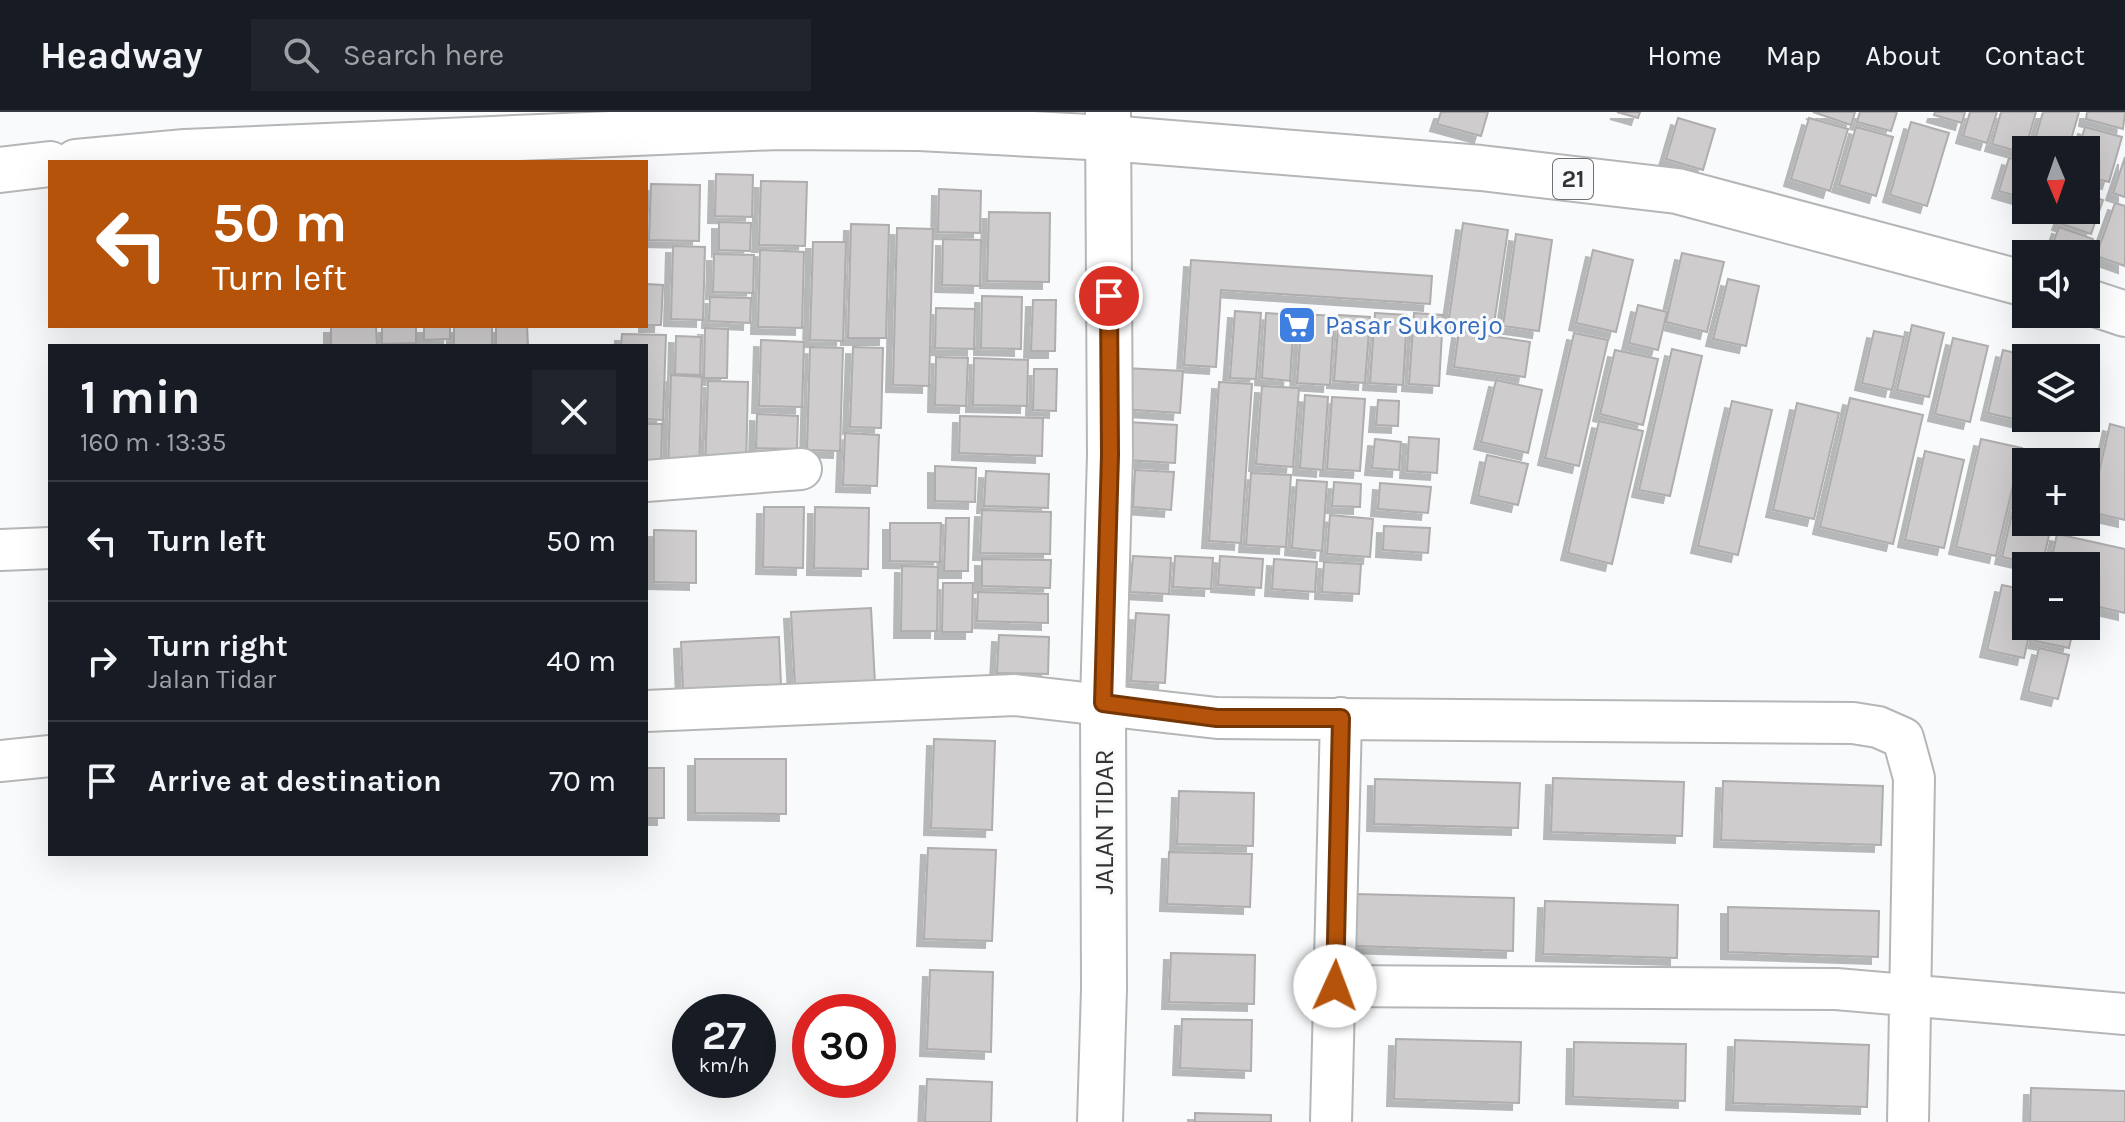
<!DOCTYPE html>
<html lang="en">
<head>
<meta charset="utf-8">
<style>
  body { margin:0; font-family:Karla,sans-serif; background:#20242c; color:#f1f3f6; height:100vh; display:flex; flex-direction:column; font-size:30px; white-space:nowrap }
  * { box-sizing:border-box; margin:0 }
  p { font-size:26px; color:#9ea1a6 }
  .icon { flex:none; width:44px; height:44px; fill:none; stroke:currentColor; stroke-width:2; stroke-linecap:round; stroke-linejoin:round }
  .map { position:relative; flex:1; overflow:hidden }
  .drawer { position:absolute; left:48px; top:232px; width:600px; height:512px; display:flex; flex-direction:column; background:#171b24; border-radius:0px; box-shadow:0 8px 32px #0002 }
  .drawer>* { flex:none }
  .banner { position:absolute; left:48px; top:48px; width:600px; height:168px; border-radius:0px; box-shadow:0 8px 32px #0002; background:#b45309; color:#fff; overflow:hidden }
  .needle { width:52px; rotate:178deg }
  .controls { position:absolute; left:2012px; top:24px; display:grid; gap:16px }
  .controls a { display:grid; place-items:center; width:88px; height:88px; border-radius:0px; background:#171b24; box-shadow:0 8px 32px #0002; font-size:40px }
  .speed { position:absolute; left:672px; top:882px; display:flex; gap:16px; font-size:40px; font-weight:700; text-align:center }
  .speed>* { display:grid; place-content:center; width:104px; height:104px; border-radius:50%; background:#171b24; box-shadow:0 8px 32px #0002; line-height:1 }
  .speed small { font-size:20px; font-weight:400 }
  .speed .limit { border:12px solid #d22; background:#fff; color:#111 }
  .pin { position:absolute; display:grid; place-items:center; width:68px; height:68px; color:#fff; margin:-34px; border:4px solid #fff; border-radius:50%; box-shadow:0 2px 8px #0007 }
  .me { position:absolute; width:88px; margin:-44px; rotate:2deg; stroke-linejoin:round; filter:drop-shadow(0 0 6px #0008) }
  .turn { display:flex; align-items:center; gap:28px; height:168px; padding:0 32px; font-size:36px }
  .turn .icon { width:104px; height:104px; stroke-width:2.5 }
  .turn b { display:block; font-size:56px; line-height:68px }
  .round { display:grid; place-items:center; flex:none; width:84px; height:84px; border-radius:0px; background:#20242c }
  .summary { display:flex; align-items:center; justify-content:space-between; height:136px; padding:0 32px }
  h1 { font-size:48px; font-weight:700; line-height:60px }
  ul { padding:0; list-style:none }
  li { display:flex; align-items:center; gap:24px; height:120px; padding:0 32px; border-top:2px solid #363941 }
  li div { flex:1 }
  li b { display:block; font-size:30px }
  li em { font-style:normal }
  header { display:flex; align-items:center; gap:48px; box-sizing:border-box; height:112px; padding:0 40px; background:#171b24; border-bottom:2px solid #363941 }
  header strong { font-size:38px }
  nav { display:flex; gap:44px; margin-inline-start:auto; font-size:28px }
  .search { width:560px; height:72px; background:#20242c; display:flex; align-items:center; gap:20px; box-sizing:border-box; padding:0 28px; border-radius:0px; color:#9ea1a6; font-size:30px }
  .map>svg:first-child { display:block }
  .building { fill:#cecccc; stroke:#afadad; stroke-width:2; filter:url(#shadow) }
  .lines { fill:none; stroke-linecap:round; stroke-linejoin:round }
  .street-casing { stroke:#b5b6b7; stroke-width:44 }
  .secondary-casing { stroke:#b5b6b7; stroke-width:48 }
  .highway-casing { stroke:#b5b6b7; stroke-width:48 }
  .street { stroke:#fff; stroke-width:40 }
  .secondary { stroke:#fff; stroke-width:44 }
  .highway { stroke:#fff; stroke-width:44 }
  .route-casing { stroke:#753606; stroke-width:20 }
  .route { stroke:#b45309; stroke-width:14 }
  .labels { text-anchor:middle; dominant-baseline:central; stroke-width:6; stroke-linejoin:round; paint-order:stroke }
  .shield { fill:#f8fafb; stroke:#6f6f70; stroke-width:2 }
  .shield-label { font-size:24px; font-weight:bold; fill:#343435 }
  .shop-label { font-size:26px; fill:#366cbe; stroke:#f8fafb; text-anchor:start }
  .street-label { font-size:26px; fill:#343435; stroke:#f8fafb }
</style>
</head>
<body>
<header>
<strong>Headway</strong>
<div class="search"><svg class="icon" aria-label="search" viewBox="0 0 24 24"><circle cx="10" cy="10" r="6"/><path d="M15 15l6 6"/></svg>Search here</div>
<nav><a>Home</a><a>Map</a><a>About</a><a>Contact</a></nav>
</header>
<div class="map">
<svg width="2125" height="1010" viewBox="0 0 2125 1010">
  <defs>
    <filter id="shadow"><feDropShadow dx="-7" dy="7" stdDeviation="0" flood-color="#0004"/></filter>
  </defs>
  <rect width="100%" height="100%" fill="#f8fafb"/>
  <!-- building -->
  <path class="building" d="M1441,0H1488L1481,24L1437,12Z
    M1617,0H1640L1638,6Z
    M1813,0H1855L1851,13Z
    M1860,0H1897L1891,19L1857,10Z
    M1935,0H1965L1962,11L1934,3Z
    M1970,0H1997L1987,31L1963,24Z
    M2001,0H2036L2024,41L1992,32Z
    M2043,0H2079L2068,38H2032Z
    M2087,0H2125L2123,17L2086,7Z
    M1678,6L1715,17L1703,58L1666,47Z
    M1809,6L1848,17L1830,79L1791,67Z
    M1911,10L1949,21L1927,94L1890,83Z
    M1856,15L1893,25L1876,84L1839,73Z
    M2085,15L2122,25L2109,70L2086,64V38H2078Z
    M2125,45V85L2113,81Z
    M2009,46L2026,50V87L1999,79Z
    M716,62L753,63L752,105L715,104Z
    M761,69L807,70L805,134L759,133Z
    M651,72L700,73L699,129L649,128Z
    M939,77L981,79L980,121L938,120Z
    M2086,82L2103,88L2091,122L2059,111L2064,98H2086Z
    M2115,91L2125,94V154L2096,144Z
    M989,100L1050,101L1049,170L987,169Z
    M719,110L751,111L750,139L719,138Z
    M1463,111L1508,118L1493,219L1448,213Z
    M851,112L889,113L886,226H848Z
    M2059,115L2093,127L2086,149V142H2049Z
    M897,116L933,117L929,274L893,273Z
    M1516,122L1552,128L1539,219L1503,214Z
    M943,127L981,128L980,174L942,173Z
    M813,130H846L843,229L810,228Z
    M673,134L705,135L703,208L671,207Z
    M760,138L804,140L802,216L758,215Z
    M1593,138L1633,148L1616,220L1576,211Z
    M1682,141L1724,150L1707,220L1666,210Z
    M714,142L754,143L753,181L713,180Z
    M1191,148L1432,164L1430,192L1221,178L1216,255L1184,253Z
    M1728,167L1759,174L1746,234L1713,227Z
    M646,172L663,173L661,213H646Z
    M982,184L1022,185L1021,237L981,236Z
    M710,185L751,186L750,211L709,209Z
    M1033,188H1056L1055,239H1031Z
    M1638,193L1667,200L1658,238L1629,231Z
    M936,196L975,197L974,237L935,236Z
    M1235,199L1261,201L1256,267L1230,266Z
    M1266,201L1294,203L1290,269L1262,266Z
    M1375,201L1407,203L1403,273L1370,271Z
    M1414,201L1443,203L1439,274L1409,272Z
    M1302,202L1334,204L1330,273L1297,271Z
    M1339,203L1370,205L1365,271L1334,269Z
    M1912,213L1944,221L1929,285L1897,278Z
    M331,214H376L377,234H331Z
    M382,214H416V231L382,232Z
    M424,214H450V227L424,228Z
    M454,214H492V234H454Z
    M496,214H527L528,234H496Z
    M705,216L728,217L727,266H704Z
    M1459,219L1530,230L1525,265L1454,255Z
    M1874,219L1904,225L1892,278L1862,271Z
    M1574,221L1608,228L1579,354L1545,346Z
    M622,222L666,223L663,308L646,307V234H621Z
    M676,224L701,225L700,263L675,262Z
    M1953,226L1988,234L1970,310L1935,302Z
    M761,228L804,230L802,295L759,294Z
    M810,235L843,236L840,339L807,338Z
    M853,235L883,236L881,316L850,315Z
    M1672,237L1702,244L1670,384L1639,378Z
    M1615,238L1658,247L1643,313L1600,302Z
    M2003,238L2037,246H2026V293L2022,309L1988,301Z
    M936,245L968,246L966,294L935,293Z
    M974,246L1028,248L1027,294L973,293Z
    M1124,256L1183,259L1180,301L1121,297Z
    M1034,257H1057L1056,299L1033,298Z
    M671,263L702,265L699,359L668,358Z
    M1496,268L1542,278L1528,341L1481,330Z
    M708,269L748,270L746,358L705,357Z
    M1219,270L1252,272L1241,431L1209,429Z
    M1262,274L1299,276L1293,355L1256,352Z
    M1305,283L1328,285L1323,358L1300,356Z
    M1332,285L1365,287L1360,359L1327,357Z
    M1850,286L1923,303L1893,432L1820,415Z
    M1378,288L1399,289L1398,314L1376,313Z
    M1732,289L1772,298L1738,443L1698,434Z
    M1797,291L1839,301L1814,407L1773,398Z
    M757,302L798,304L797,337L756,336Z
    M960,304L1043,306L1042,344L959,341Z
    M1599,309L1643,319L1612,452L1568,441Z
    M1128,310L1177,313L1175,351L1126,348Z
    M646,312H662L661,354H646Z
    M2110,312L2125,316V408L2090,400Z
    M845,321L879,323L877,374L843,373Z
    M1409,325L1439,327L1437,361L1407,359Z
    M1375,327L1401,330L1399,358L1372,356Z
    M1981,327L2022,336L1996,444L1956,435Z
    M1925,339L1964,348L1944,436L1905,428Z
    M1487,343L1528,352L1518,393L1478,384Z
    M2025,346L2044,350H2026V410H2052L2042,454L2002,445Z
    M935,354L976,356L975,390L935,389Z
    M1135,358L1174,360L1171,398L1133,395Z
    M986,359L1049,362L1048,396L984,394Z
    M1251,361L1291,363L1286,435L1246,433Z
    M1297,368L1327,370L1322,439L1292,436Z
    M1334,370L1361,372L1360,395L1332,394Z
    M1380,371L1431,375L1428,401L1378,397Z
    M764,395H804L803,456L763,455Z
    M815,395L869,396L868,457L814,456Z
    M982,398L1051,400L1050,442L980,441Z
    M1330,403L1373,407L1370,445L1327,442Z
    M946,406H969L968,459H944Z
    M890,411H941L940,450L890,449Z
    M1384,414L1430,416L1428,441L1383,438Z
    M654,418L696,419V471L654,470Z
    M2057,422L2125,437V501L2086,492V454H2050Z
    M1133,444L1171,446L1169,482L1130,480Z
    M1175,444L1213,446L1211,477L1173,475Z
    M1220,444L1263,447L1261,476L1218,473Z
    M982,447L1051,448L1050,476L982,474Z
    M1274,447L1317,450L1315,480L1272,477Z
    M1324,450L1361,452L1359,482L1322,480Z
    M902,454L938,455L937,519H901Z
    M943,471H973L972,520H942Z
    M2002,473L2026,478V514H2031L2024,546L1987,538Z
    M978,480L1048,482V511L977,509Z
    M871,496L875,572L795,576L791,500Z
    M1136,501L1169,503L1165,571L1131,569Z
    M2039,514H2074L2069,536L2035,529Z
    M999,523L1049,525L1048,562L997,561Z
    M779,525L781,573L683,578L681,530Z
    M2039,536L2069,543L2058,587L2028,580Z
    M934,627L995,629L992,718L931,716Z
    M695,647H786V702L695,701Z
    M646,656H664V706H646Z
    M1553,666L1684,670L1682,724L1551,720Z
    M1375,667L1520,671L1518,716L1374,712Z
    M1723,669L1883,674L1881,733L1721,728Z
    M1179,679L1254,681L1253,734L1177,732Z
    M928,736L996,738L992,829L924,827Z
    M1169,740L1252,742L1250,795L1167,792Z
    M1356,782L1514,786L1513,839L1354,834Z
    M1545,789L1678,793L1677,846L1543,842Z
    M1728,795L1879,799L1878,845L1728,840Z
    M1171,841L1255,843L1254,892L1169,890Z
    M930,858L993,860L991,940L927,937Z
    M1182,907L1252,908L1251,959L1180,956Z
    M1396,927L1521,930L1519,991L1394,987Z
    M1735,928L1869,933L1867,995L1733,991Z
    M1574,930L1686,932L1685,989L1573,985Z
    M927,967L992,970L991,1010H925Z
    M2031,976L2125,979V1010H2030Z
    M1195,1001L1271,1003V1010H1195Z"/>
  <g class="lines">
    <defs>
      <path id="street" d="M646,369L801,357
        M0,438L50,436
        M646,599L1015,583L1217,606L1853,611L1878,615L1903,626L1914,666L1908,1010
        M0,649L50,644
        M1335,874L1836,877L2125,902
        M1331,1010L1341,606"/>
      <path id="secondary" d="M1100,1010L1104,877L1103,591L1110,343L1108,0"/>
      <path id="highway" d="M76,50L185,40L777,15L919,16L1108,26L1481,56L1677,79L2026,172
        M0,58L50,52
        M2086,189L2125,202"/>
    </defs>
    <!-- street casing -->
    <use href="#street" class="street-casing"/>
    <!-- secondary casing -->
    <use href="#secondary" class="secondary-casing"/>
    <!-- highway casing -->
    <use href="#highway" class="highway-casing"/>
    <!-- street -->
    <use href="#street" class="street"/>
    <!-- secondary -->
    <use href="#secondary" class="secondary"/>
    <!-- highway -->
    <use href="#highway" class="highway"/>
  </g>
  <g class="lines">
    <defs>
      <path id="route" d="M1109,184L1110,343L1103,591L1217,606H1341L1335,874"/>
    </defs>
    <!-- route casing -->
    <use href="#route" class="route-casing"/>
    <!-- route -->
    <use href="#route" class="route"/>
  </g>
  <!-- icons -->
  <defs>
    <symbol id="supermarket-square" viewBox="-11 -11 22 22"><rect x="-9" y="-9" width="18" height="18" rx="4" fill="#3f7fe0" stroke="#f8fafb"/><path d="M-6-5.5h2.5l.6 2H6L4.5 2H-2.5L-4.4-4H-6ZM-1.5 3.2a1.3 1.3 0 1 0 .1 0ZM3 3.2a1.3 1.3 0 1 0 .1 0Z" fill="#fff"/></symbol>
  </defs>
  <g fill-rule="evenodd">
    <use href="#supermarket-square" x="1275" y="191" width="44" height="44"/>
  </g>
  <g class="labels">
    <!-- shield labels -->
    <rect class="shield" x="1553" y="47" width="40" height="40" rx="6"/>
    <g class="shield-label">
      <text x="1573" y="67">21</text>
    </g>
    <!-- shop labels -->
    <g class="shop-label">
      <text x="1325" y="213">Pasar Sukorejo</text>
    </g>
    <!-- street labels -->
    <g class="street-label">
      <text transform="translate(1104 710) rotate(-90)">JALAN TIDAR</text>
    </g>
  </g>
</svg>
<div class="controls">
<a><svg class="needle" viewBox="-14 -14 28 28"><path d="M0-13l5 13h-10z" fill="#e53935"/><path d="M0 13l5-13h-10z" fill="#9ea1a6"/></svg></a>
<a><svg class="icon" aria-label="sound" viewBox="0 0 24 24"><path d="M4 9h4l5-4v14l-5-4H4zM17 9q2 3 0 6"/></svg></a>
<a><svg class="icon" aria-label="layers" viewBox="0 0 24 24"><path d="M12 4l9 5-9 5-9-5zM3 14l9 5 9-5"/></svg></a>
<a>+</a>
<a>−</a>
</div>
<div class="speed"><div>27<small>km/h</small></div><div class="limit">30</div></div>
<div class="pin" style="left:1109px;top:184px;background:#d93025"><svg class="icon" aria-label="arrive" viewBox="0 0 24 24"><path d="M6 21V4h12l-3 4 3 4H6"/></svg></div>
<svg class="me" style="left:1335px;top:874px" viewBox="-20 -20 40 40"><circle r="19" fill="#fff"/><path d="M0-13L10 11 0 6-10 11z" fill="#b45309"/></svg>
<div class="banner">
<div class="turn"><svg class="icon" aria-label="left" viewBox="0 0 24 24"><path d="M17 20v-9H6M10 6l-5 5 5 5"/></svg><div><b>50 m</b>Turn left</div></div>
</div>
<section class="drawer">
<div class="summary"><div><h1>1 min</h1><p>160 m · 13:35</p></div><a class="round"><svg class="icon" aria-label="close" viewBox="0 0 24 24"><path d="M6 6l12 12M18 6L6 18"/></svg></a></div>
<ul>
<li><svg class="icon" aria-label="left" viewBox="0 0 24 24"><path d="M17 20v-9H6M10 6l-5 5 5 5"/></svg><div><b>Turn left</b></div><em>50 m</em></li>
<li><svg class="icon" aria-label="right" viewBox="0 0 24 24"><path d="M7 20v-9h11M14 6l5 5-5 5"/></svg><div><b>Turn right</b><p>Jalan Tidar</p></div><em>40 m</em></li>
<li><svg class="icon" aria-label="arrive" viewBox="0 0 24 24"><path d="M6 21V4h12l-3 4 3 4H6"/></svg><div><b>Arrive at destination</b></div><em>70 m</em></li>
</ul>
</section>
</div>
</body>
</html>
